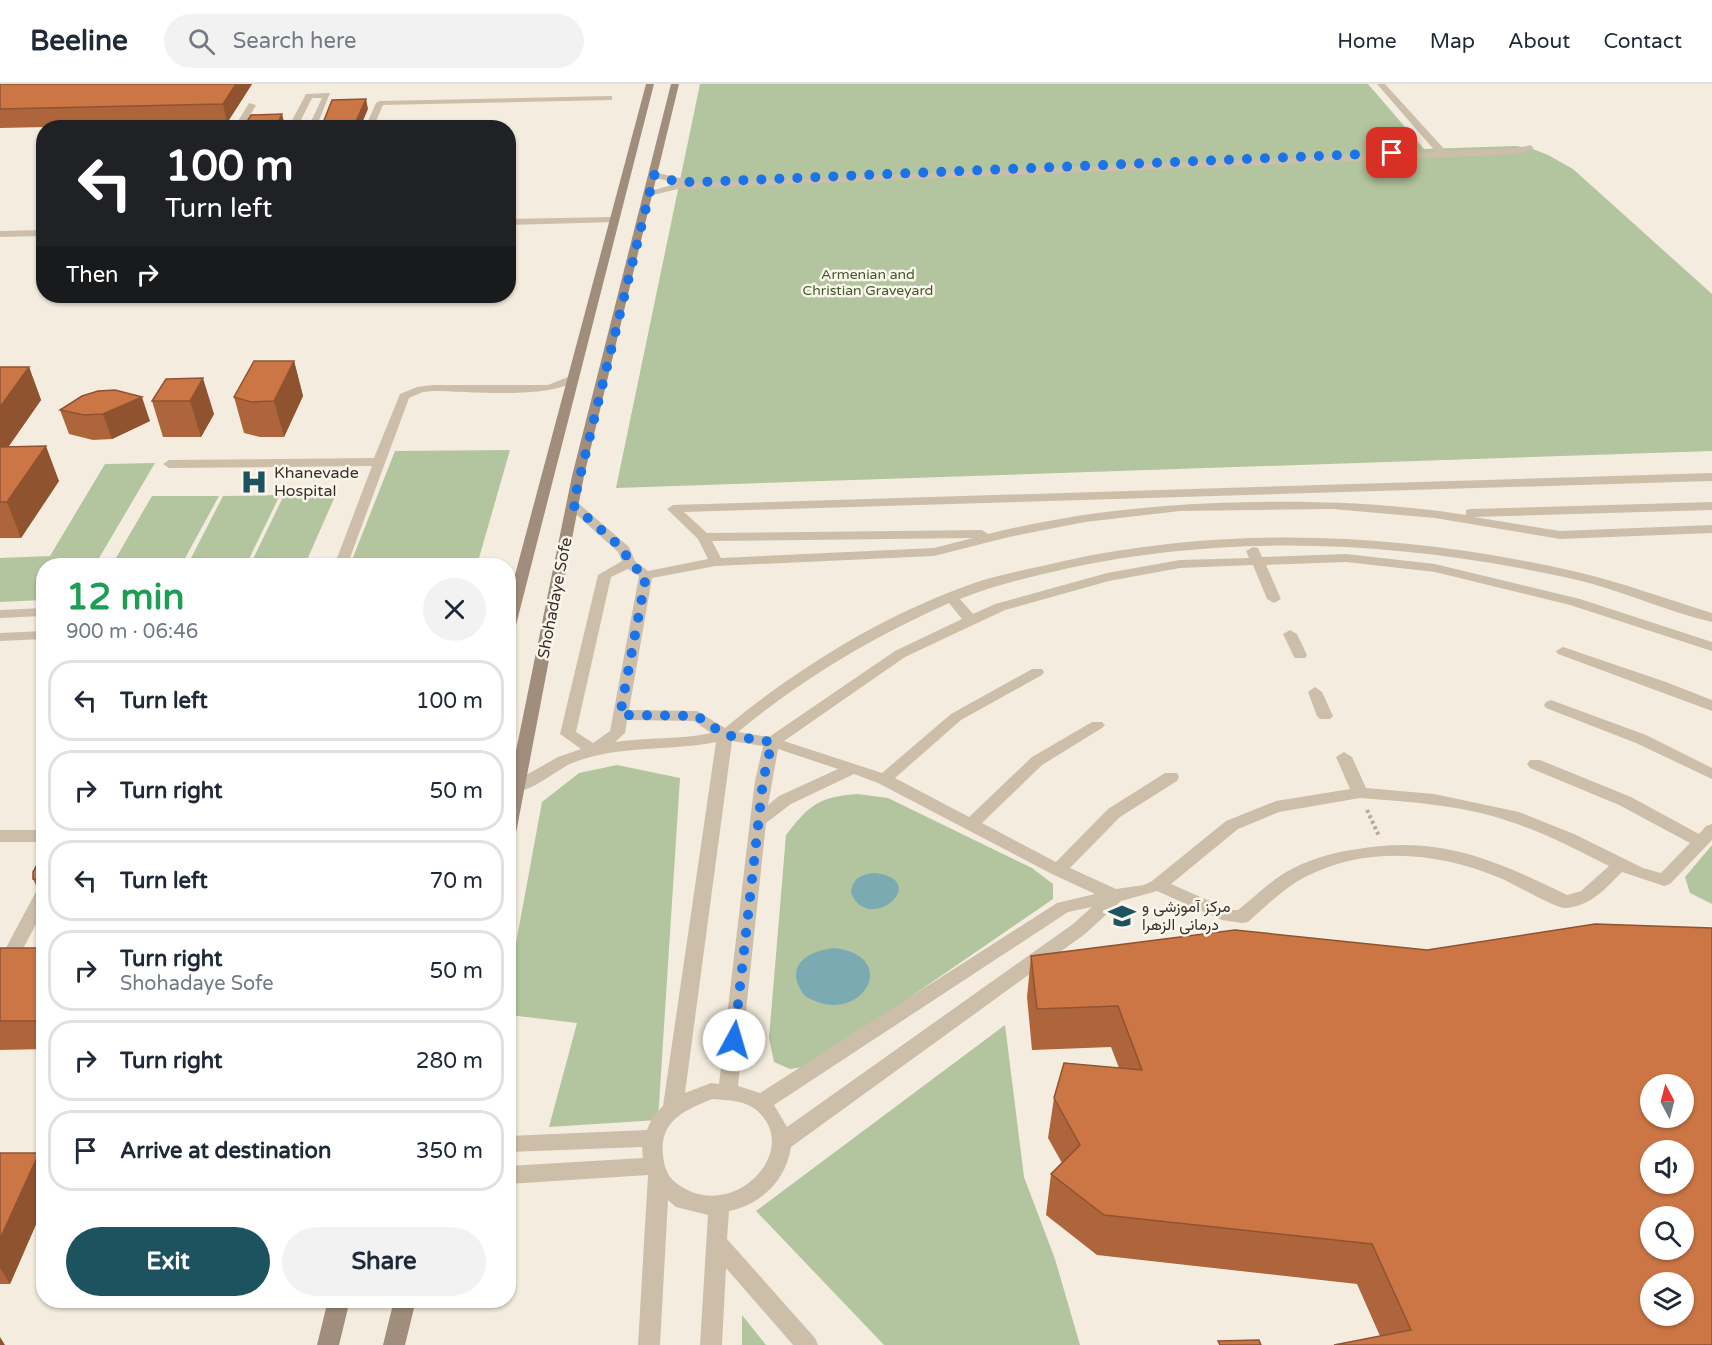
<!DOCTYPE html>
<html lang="en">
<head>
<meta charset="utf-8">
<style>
  body { margin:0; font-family:"Varela Round",Vazirmatn,sans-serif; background:#f2f2f3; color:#1f2937; height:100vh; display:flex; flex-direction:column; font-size:22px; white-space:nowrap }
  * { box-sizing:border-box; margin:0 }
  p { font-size:20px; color:#747a83 }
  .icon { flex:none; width:33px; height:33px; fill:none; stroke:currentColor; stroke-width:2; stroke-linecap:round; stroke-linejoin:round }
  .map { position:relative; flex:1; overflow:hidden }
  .sheet { position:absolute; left:36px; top:474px; width:480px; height:750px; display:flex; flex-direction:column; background:#fff; border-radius:24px; box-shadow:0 2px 4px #0004 }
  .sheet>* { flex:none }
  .banner { position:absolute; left:36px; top:36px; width:480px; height:183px; border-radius:24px; box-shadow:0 2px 4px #0004; background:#202124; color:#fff; overflow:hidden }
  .needle { width:39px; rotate:353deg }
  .controls { position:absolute; left:1640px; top:990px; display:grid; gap:12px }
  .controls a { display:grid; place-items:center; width:54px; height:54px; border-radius:50%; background:#fff; box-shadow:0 2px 4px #0004; font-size:30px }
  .pin { position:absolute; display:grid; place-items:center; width:51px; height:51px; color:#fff; margin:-26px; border-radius:12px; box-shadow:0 3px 9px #0006 }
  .me { position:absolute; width:66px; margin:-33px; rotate:6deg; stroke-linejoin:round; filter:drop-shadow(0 0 4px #0008) }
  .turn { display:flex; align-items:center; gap:21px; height:126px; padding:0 30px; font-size:27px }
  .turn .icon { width:78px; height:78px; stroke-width:2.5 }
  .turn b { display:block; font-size:42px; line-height:51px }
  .then { display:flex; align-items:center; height:57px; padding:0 30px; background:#0003; gap:12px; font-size:22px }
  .round { display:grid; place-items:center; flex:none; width:63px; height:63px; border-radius:32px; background:#f2f2f3 }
  .headline { display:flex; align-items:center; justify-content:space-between; height:102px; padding:0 30px }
  h1 { font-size:36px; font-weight:800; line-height:45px; color:#1e9e55 }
  .action { display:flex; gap:12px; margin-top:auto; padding:12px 30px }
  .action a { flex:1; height:69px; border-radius:36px; background:#1c535f; color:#fff; font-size:24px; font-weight:800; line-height:69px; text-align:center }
  .action a+a { background:#f2f2f3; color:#1f2937 }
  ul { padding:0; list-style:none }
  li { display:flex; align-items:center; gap:18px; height:81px; margin:0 12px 9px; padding:0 18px; border:3px solid #e0e1e3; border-radius:24px }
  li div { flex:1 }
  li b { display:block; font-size:22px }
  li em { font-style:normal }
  header { display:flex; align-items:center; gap:36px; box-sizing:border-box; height:84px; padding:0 30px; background:#fff; border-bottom:2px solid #e0e1e3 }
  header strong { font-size:28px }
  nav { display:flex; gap:33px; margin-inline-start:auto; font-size:21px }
  .search { width:420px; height:54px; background:#f2f2f3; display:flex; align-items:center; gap:15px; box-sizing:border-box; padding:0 21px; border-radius:33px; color:#747a83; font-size:22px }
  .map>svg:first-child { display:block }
  .green { fill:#b3c59e }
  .water { fill:#7caab3 }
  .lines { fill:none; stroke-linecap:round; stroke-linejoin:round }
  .path { stroke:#b9a894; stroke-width:4; stroke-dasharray:3 3; stroke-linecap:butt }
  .lane { fill:#cdbeaa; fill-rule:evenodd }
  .secondary { fill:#a18d7b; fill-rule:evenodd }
  .wall { fill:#af653b }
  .shaded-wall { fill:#8f5330 }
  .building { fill:#cc7645; stroke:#8f5330; stroke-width:1.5; fill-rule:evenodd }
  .route { stroke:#1a73e8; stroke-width:10; stroke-dasharray:0 18 }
  .labels { text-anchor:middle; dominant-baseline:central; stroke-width:5; stroke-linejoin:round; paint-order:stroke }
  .far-park-label { font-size:14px; fill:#445a2c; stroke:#fbf6ec }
  .poi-label { font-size:16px; fill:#3a312a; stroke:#fbf6ec; text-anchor:start }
  .street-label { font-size:16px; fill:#3a312a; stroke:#fbf6ec }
</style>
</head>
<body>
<header>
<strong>Beeline</strong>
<div class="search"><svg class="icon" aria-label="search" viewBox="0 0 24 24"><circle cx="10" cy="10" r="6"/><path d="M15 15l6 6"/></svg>Search here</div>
<nav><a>Home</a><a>Map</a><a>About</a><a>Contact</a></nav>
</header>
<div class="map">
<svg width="1712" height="1261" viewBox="0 0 1712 1261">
  <rect width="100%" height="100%" fill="#f4eddf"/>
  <!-- green -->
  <path class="green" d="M700,0H1368L1424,65L1516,62L1533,65L1548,71L1573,85L1712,210V367L616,404Z
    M510,366L477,481H350L395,367Z
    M155,379L95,481L44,482L43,516L0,518V474L50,472L105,380Z
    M336,410L307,476L252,477L284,411Z
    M280,411L248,477L189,478L223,412Z
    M152,412H219L183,478L113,479Z
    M617,681L680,694L658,1036L549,1043L577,939L509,931V897L542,718L579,689Z
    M858,710L888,714L1032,784L1053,800V815L810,982L790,985L774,978L769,954L786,751C810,720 819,713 858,710Z
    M1712,761V820L1690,809L1685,793Z
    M1005,941L1024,1093L1055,1175L1080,1261H884L756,1127Z
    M742,1231L766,1261H742Z"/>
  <!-- water -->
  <path class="water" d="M875,789C933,796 869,852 851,809C852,794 862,790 875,789Z
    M834,864C904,872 860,946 805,912C783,884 805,867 834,864Z"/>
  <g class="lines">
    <!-- path -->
    <path class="path" d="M1367,726L1379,752"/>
    <!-- lane -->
    <path class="lane" d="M1377,0H1385L1446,67L1519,64L1530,61L1534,64L1520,70L678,105L649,112L644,109L678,99L651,93V89L654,88L688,96L689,99L1436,68Z
      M330,9L316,44H308L322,14H312L297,44H288L306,10Z
      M609,12H612V16L383,21L373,44H365L376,19L380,17Z
      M249,19L256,21L243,44H234Z
      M614,133L617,134V138L508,141V135Z
      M44,146V152L0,153V147Z
      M573,291L577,292V296C548,316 469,307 433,307L423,308L409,314L347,482H334L372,382L169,384L163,380L169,376L374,374L400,310L417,303L433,301H548Z
      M1712,389V397L684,428L707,449L982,446L988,450C1076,428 1166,419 1256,418C1327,417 1397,420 1466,431V426L1471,425L1712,418V426L1474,433L1560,447L1712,441V449L1560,455L1435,434L1332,425L1180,427L1085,438L1009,453L934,472L716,482L652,494L629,626L697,627L725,644C800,582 885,530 977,498C1005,489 1035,484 1064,477C1234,440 1407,449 1577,488C1623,499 1667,515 1712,529V538C1665,527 1621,506 1573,495C1407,458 1237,448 1069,484C1032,493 996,500 960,515L973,530L995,520L1107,489L1180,476L1249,474L1246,467L1253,463L1258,464L1262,473L1346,470L1435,480L1580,515L1712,558V567L1570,521L1435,488L1346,478L1266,481L1281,515L1274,519L1267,515L1253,481L1180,484L1109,497L1005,526L905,573L784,657L882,689L951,630L1032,585H1042L1044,588L1042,591L961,636L895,694L969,733L1032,673L1092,638H1102L1105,641L1102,644L1042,681L982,739L1056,778L1108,725L1165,689H1177L1179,693L1177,697L1120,733L1070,784L1116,805L1144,801L1152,797L1226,737L1276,717L1350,705L1336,673L1344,668L1352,673L1366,704L1434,710L1519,728L1574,750L1643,784L1661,789L1690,759L1619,721L1530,684L1527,680L1530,676H1540L1631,713L1699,750L1706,742L1712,740V756L1670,800L1664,802L1622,788C1606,804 1591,822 1566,824C1556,825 1513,799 1500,794C1440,768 1366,761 1305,793C1284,804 1266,822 1248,838L1242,839L1222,836L1157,807L1121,817L1085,850L791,1063C786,1096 762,1120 729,1127L727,1155L815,1254L818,1261H793L726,1184L722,1261H700L708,1131L676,1123L668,1116L660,1261H638L648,1091L508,1100V1082L643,1074L642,1063L508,1068V1052L647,1046L653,1032L663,1022L716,658C668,668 617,660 570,680C555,687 528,711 512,707L510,703L512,699L558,673L581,665L560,650L598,491L622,477L618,468L569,424L567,421L569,418H577L629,463L635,477L648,487L708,475L698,455L667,425L673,421ZM973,454L934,464L721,474L712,457ZM628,485L639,492L610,647L593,659L576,648L611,493ZM949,519L962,535L895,567L769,653L738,648C803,594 873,553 949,519ZM627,636L694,637L711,649C679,656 647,653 615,658L625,649ZM732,657L763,662L755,697L750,737L719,1000L711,999L685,1009ZM778,665L838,685L779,712L768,721ZM854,690L878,699L1052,790L1095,810L1057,819L760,1009L738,1002L766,739L791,720ZM1360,714C1410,718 1464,721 1511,738C1545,749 1577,766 1609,782L1581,807L1567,811C1495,776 1440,751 1358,765C1336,768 1312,774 1292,785C1272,795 1256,812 1238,826H1230L1171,800L1238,745L1279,728ZM1092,823L1073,840L787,1043L774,1021L1068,828ZM712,1015C724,1016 741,1016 752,1023C808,1061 734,1143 676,1099C667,1092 664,1082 663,1071C659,1037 685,1026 712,1015Z
      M44,524V532L0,534V526Z
      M1290,546L1297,550L1307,571L1305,574H1295L1293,571L1283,550Z
      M44,547V555L0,557V549Z
      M1563,563L1666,598L1712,616V627L1558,570L1556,567Z
      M1315,603L1322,608L1333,632L1330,635H1320L1317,632L1308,608Z
      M1551,616L1646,651L1712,684V695L1636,659L1546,624L1544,621L1546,618Z
      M0,746H44V758H0Z
      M44,802V825L6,897L0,899V875L38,804Z"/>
    <!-- secondary -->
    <path class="secondary" d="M646,0H654L515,545L508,549V517Z
      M671,0H679L584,392L516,749L514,753L508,755V706L572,392Z
      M328,1216H350L339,1261H317Z
      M394,1216H416L405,1261H383Z"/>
  </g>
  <!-- wall -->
  <path class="wall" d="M0,0H252L227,39L0,44Z
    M294,277L303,312L284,353H260L244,349L234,313Z
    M0,283H29L41,316L8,363L59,397L21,454H0Z
    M166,295L214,330L201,353H163L152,317Z
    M115,306L150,337L112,355L93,356L69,350L60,326Z
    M33,795H44V818Z
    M0,864H44V965L0,966Z
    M1427,866L1712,1261L1380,1252L1357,1200L1097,1171L1046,1131L1051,1090L1062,1079L1048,1054L1054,1014L1119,984L1111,963L1032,966L1027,913L1031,872Z
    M0,1069H39L44,1078V1122L10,1200H0Z"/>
  <!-- shaded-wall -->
  <path class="shaded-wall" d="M236,0H252L227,39L223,20Z
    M366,15L368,25L360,44H353Z
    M282,30L285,41L283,44H275Z
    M294,277L303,312L284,353L274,317Z
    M29,283L41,316L0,375V323Z
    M203,294L214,330L201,353L190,317Z
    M142,313L150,337L112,355L103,330Z
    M46,362L59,397L21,454L7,418Z
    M39,1069L44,1078V1122L10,1200L0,1184V1155Z
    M0,1253L5,1261H0Z"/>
  <!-- building -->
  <path class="building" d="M0,0H236L223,20L0,25Z
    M366,15L353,44H321L332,16Z
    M282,30L275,44H243L251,31Z
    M254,277H294L274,317L251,318L234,313Z
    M0,283H29L0,323Z
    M203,294L190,317H152L166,295Z
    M115,306L142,313L103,330L84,331L60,326L82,312L98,307Z
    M46,362L7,418H0V363Z
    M44,768V795H33V788Z
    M1595,840L1712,844V1261H1334L1411,1246L1372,1160L1104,1131L1051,1090L1080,1061L1054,1014L1064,979L1142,986L1118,922L1037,925L1031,872L1235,846L1427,866ZM1650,1000H1683V1034H1650ZM1650,1066H1683V1100H1650ZM1650,1132H1683V1166H1650ZM1650,1198H1683V1232H1650Z
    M0,864H44V937H0Z
    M0,1069H39L0,1155Z
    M1259,1256L1261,1261H1220L1218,1257Z"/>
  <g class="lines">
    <!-- route -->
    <path class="route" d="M734,956L763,697L772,658L725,651L697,632L620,631L646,492L629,479L624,466L573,421L654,91L678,98H699L1392,69"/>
  </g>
  <!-- icons -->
  <defs>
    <symbol id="hospital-bare" viewBox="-9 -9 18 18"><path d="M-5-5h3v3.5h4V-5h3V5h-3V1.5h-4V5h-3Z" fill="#1c535f" stroke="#fbf6ec" stroke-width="2.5" paint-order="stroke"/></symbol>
    <symbol id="university-bare" viewBox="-9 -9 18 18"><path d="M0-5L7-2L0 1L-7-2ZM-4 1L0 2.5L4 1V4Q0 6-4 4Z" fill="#1c535f" stroke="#fbf6ec" stroke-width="2.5" paint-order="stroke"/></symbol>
  </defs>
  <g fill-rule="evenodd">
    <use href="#hospital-bare" x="235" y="379" width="38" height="38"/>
    <use href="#university-bare" x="1103" y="813" width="38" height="38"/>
  </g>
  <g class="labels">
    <!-- far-park labels -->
    <g class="far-park-label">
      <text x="868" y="190">Armenian and<tspan x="868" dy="16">Christian Graveyard</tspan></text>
    </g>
    <!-- poi labels -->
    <g class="poi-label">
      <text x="274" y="389">Khanevade<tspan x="274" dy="18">Hospital</tspan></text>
      <text x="1142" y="823">مرکز آموزشی و<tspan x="1142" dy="18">درمانی الزهرا</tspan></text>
    </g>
    <!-- street labels -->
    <g class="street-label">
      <text transform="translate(555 514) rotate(-79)">Shohadaye Sofe</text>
    </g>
  </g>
</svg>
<div class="controls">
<a><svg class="needle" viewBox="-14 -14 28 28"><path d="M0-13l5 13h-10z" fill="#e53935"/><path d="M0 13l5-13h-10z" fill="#747a83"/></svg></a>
<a><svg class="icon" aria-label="sound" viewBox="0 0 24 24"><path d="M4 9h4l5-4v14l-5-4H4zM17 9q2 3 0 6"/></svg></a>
<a><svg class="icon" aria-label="search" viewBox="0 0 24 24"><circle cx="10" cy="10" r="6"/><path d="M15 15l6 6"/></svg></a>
<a><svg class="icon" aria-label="layers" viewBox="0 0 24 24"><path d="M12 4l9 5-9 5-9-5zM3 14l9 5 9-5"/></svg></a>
</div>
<div class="pin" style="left:1392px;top:69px;background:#d93025"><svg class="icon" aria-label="arrive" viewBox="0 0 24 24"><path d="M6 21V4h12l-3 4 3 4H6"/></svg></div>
<svg class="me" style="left:734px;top:956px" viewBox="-20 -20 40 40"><circle r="19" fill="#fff"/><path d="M0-13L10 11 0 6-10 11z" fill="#1a73e8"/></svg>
<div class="banner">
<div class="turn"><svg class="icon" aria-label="left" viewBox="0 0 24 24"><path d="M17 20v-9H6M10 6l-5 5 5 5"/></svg><div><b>100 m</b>Turn left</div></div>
<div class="then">Then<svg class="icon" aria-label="right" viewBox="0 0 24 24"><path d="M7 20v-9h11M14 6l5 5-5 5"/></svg></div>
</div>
<section class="sheet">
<div class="headline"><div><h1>12 min</h1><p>900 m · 06:46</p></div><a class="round"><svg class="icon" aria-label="close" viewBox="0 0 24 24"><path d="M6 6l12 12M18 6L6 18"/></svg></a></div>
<ul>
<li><svg class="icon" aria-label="left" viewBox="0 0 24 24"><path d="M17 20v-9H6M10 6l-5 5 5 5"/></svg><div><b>Turn left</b></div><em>100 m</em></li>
<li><svg class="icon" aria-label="right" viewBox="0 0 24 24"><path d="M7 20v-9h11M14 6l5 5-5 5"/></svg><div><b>Turn right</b></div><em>50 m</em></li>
<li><svg class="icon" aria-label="left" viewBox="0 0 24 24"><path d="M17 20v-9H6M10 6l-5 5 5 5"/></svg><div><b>Turn left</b></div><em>70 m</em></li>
<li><svg class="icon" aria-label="right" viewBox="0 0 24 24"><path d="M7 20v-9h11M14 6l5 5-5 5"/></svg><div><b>Turn right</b><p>Shohadaye Sofe</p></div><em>50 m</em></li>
<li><svg class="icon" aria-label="right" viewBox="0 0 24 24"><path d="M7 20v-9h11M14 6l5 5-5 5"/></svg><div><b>Turn right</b></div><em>280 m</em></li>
<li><svg class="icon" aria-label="arrive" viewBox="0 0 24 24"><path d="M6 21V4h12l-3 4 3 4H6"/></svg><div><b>Arrive at destination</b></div><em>350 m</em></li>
</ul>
<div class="action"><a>Exit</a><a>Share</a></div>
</section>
</div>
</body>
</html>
